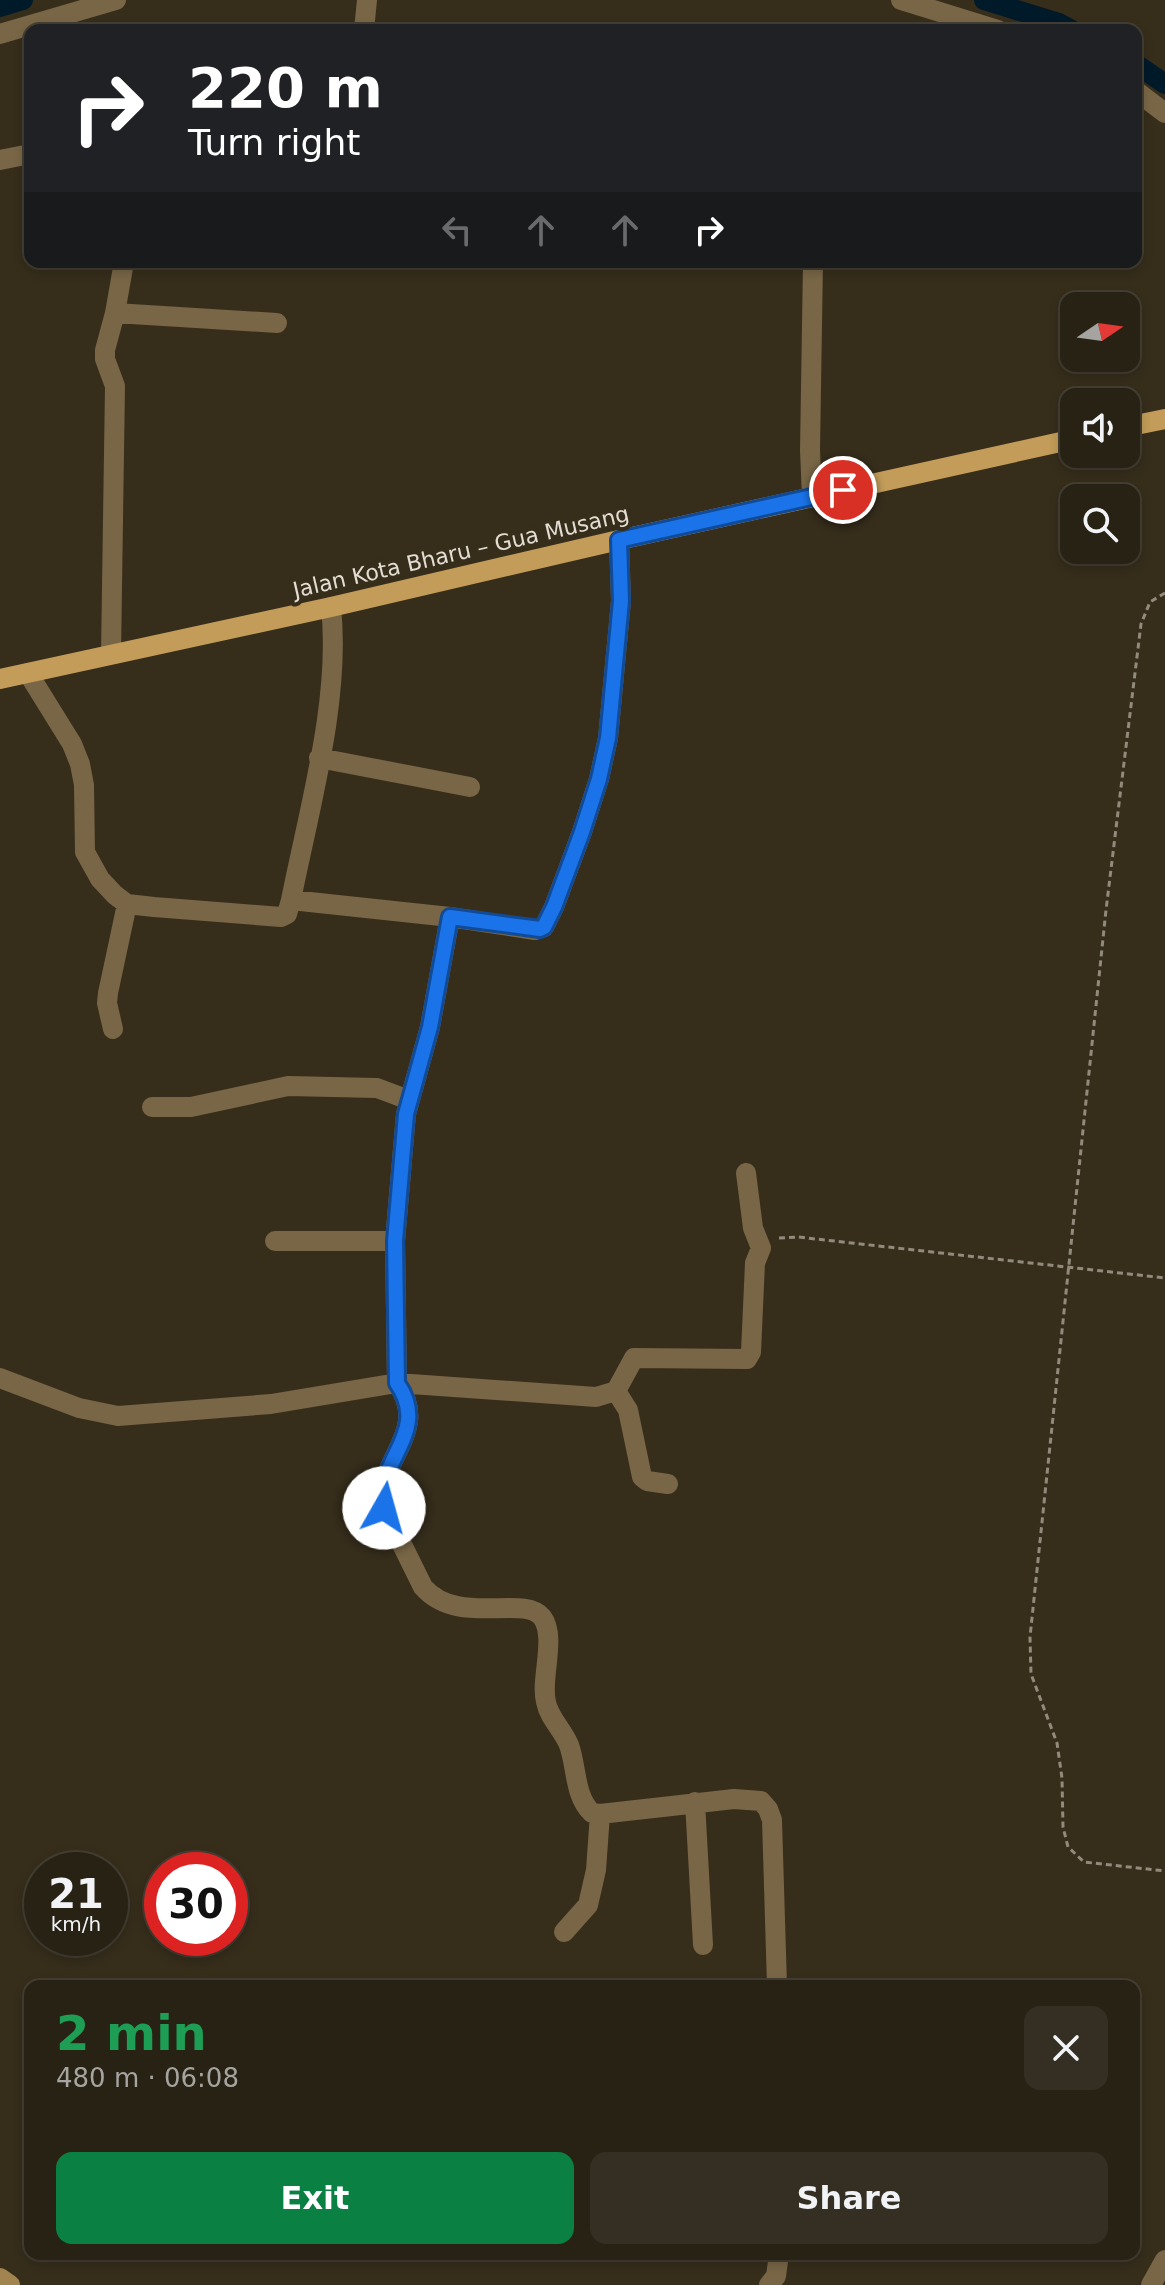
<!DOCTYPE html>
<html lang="en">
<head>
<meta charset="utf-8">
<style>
  body { margin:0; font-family:"DejaVu Sans",sans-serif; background:#342f22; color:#f1f3f6; height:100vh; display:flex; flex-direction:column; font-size:30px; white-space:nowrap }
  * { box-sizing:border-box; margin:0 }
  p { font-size:26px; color:#a5a4a0 }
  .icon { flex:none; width:44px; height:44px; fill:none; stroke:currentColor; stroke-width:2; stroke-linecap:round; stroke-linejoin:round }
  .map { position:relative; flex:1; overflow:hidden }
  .drawer { position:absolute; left:24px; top:1980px; width:1116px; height:280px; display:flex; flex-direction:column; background:#282214; border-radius:16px; box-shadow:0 4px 12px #0003,0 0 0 2px #443f34 }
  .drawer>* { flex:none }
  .hud { position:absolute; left:24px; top:24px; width:1118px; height:244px; border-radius:16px; box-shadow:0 4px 12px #0003,0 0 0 2px #443f34; background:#202124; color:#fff; overflow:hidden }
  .needle { width:52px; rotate:77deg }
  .tools { position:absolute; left:1060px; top:292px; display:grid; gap:16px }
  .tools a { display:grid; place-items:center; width:80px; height:80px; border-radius:16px; background:#282214; box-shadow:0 4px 12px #0003,0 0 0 2px #443f34; font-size:40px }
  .speed { position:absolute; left:24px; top:1852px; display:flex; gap:16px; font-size:40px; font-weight:700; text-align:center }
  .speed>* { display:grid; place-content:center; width:104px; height:104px; border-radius:50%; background:#282214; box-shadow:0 4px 12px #0003,0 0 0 2px #443f34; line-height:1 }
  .speed small { font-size:20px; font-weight:400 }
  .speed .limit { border:12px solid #d22; background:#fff; color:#111 }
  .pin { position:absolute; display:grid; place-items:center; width:68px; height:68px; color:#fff; margin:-34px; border:4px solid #fff; border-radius:50%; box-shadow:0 2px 8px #0007 }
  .me { position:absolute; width:88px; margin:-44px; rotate:7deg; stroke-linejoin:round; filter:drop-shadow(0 0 6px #0008) }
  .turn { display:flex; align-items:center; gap:28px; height:168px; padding:0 32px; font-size:36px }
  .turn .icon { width:104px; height:104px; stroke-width:2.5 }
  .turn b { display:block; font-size:56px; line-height:68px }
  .lanes { display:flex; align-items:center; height:76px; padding:0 32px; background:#0003; justify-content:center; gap:40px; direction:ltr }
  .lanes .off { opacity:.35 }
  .round { display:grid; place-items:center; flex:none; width:84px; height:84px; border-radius:16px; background:#342f22 }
  .headline { display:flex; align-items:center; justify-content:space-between; height:136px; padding:0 32px }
  h1 { font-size:48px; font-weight:600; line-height:60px; color:#1e9e55 }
  .action { display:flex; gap:16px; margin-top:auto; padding:16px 32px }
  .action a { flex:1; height:92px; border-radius:16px; background:#0b8043; color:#fff; font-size:32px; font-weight:600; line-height:92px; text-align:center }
  .action a+a { background:#342f22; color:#f1f3f6 }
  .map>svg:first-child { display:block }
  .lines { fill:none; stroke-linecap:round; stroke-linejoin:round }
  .canal { stroke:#011a29; stroke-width:20 }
  .path { stroke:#928b7d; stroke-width:3; stroke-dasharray:6 4; stroke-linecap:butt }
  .street { stroke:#786646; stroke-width:20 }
  .secondary { stroke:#a28451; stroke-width:20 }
  .primary { stroke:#c29c58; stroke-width:20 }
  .route-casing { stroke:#114b97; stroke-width:20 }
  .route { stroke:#1a73e8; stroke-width:14 }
  .labels { text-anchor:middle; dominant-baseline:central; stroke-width:8; stroke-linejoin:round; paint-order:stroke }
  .street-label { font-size:22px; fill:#e3ddd3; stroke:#362d1b }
</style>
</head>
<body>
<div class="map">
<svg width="1165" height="2285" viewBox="0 0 1165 2285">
  <rect width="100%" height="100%" fill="#362d1b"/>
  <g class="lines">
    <!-- canal -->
    <path class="canal" d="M984,0L1059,23L1072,30
      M0,7L23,0
      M1136,64L1165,84"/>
    <!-- path -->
    <path class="path" d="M1165,593L1150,602L1141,624L1106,910L1030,1637L1031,1674L1057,1743L1062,1778L1063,1827L1068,1847L1084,1862L1165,1871
      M779,1238L798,1237L1165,1278"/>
    <!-- street -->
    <path class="street" d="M901,0L998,30
      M364,30L367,0
      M0,34L116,0
      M1136,91L1165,113
      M0,160L30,154
      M115,313L277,323
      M812,497L810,450L813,262
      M111,654L115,386L105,359V350L115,313L124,262
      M28,673L72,744L80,764L84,785L85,852L100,879L115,895L127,904L154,907L281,917L287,914L291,900C309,809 341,699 331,607
      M319,758L470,787
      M291,900L450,917L535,930L544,927L554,907L582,832L599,779L608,738L621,601L619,540
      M450,917L430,1027L406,1114L395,1241L397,1383C432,1433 374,1460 384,1508L423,1587C458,1627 523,1594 542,1617C557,1637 540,1679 546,1702C549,1718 563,1730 569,1745C577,1767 574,1796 592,1813L600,1814L734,1799L761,1801L768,1809L772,1820L777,1986
      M113,1029L107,1003L108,993L127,904
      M152,1107H191L288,1086L377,1088L409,1100
      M275,1241H395
      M0,1378L79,1408L118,1416L271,1404L397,1383L596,1397L616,1391L634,1358L747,1359L751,1352L755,1263L761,1248L753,1228L746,1173
      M616,1391L628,1410L642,1477L647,1481L668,1484
      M695,1802L703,1945
      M564,1932L588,1905L596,1870L600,1814
      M769,2285L776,2276L779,2254
      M1151,2285L1165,2260"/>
    <!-- secondary -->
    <path class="secondary" d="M0,2278L10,2285"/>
    <!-- primary -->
    <path class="primary" d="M1126,427L1165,419
      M0,679L331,607L619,540L1074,439"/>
  </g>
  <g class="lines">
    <defs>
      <path id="route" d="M384,1508C374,1460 432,1433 397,1383L395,1241L406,1114L430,1027L450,917L540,929L544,927L554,907L582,832L599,779L608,738L621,601L619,540L843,490"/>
    </defs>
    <!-- route casing -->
    <use href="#route" class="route-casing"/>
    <!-- route -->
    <use href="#route" class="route"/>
  </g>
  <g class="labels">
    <!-- street labels -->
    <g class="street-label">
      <text transform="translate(461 552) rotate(-13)">Jalan Kota Bharu – Gua Musang</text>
    </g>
  </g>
</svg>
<div class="tools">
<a><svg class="needle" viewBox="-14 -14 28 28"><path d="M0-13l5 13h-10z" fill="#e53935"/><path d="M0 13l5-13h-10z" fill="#a5a4a0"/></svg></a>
<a><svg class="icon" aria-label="sound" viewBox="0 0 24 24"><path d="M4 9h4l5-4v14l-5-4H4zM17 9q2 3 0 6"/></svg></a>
<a><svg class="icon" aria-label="search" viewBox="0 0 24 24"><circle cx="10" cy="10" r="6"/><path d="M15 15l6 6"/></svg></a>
</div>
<div class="speed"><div>21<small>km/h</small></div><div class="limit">30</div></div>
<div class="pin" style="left:843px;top:490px;background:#d93025"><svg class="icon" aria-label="arrive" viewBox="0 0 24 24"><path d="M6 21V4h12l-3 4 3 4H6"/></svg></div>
<svg class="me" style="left:384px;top:1508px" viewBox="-20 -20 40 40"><circle r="19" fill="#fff"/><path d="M0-13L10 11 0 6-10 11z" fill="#1a73e8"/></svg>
<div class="hud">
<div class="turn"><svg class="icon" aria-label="right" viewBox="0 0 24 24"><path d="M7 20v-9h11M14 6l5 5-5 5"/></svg><div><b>220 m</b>Turn right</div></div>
<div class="lanes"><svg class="icon off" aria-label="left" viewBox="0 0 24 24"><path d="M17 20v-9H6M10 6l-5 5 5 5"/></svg><svg class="icon off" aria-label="ahead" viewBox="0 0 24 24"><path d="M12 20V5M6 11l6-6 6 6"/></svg><svg class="icon off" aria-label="ahead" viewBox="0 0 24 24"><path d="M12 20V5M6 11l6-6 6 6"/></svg><svg class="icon" aria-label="right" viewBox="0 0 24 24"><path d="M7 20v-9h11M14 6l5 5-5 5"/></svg></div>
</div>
<section class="drawer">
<div class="headline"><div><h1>2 min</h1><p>480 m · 06:08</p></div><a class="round"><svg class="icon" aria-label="close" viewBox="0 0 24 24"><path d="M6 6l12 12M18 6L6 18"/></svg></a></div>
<div class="action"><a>Exit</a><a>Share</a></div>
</section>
</div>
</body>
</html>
